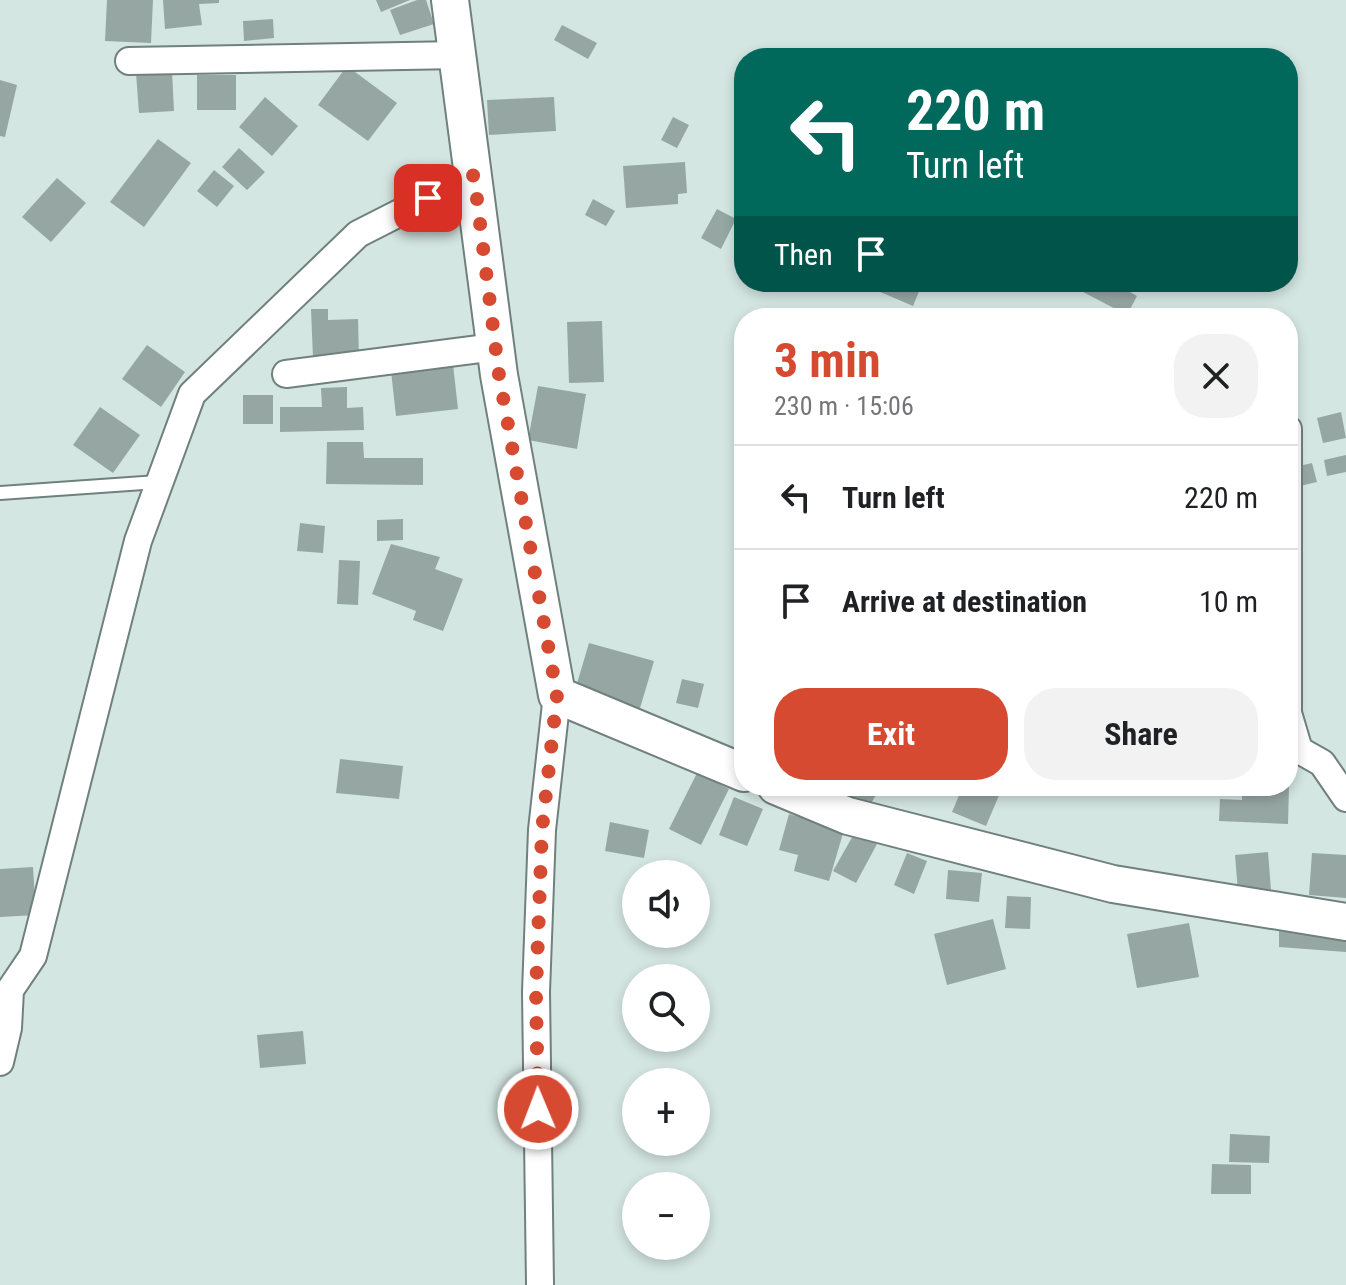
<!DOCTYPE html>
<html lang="en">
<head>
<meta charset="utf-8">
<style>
  body { margin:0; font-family:"Roboto Condensed",sans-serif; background:#f2f2f2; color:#202124; height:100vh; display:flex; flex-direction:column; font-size:30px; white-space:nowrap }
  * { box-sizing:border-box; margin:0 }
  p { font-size:26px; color:#757577 }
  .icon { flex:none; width:44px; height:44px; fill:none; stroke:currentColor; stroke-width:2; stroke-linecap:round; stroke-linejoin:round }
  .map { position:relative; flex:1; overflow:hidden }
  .panel { position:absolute; left:734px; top:308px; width:564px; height:488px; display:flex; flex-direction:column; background:#fff; border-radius:32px; box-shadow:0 4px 12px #0003 }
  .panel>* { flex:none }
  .banner { position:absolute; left:734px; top:48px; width:564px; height:244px; border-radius:32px; box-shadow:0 4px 12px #0003; background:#00695c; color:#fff; overflow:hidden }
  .tools { position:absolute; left:622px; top:860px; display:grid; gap:16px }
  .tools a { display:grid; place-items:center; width:88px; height:88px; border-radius:50%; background:#fff; box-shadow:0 4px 12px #0003; font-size:40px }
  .pin { position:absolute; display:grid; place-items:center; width:68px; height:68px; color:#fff; margin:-34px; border-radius:16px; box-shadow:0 4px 12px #0006 }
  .me { position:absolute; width:88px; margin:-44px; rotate:359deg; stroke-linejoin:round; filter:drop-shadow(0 0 6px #0008) }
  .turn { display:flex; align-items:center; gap:28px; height:168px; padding:0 40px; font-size:36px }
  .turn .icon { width:104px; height:104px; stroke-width:2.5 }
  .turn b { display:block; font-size:56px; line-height:68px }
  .then { display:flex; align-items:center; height:76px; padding:0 40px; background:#0003; gap:16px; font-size:30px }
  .round { display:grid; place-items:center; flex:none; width:84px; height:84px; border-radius:32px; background:#f2f2f2 }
  .headline { display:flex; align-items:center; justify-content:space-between; height:136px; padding:0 40px }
  h1 { font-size:48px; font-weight:700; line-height:60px; color:#d54a30 }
  .action { display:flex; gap:16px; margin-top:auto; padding:16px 40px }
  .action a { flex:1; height:92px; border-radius:32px; background:#d54a30; color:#fff; font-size:32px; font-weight:700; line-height:92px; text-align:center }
  .action a+a { background:#f2f2f2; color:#202124 }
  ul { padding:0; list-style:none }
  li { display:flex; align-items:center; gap:24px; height:104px; padding:0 40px; border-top:2px solid #e0e0e0 }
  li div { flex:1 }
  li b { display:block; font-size:30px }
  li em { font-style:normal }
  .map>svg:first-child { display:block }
  .building { fill:#96a7a3 }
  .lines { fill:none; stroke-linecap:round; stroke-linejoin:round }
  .lane-casing { stroke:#70807d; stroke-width:16 }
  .street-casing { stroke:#70807d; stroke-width:30 }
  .secondary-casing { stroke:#70807d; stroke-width:40 }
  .lane { stroke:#fff; stroke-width:12 }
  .street { stroke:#fff; stroke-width:26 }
  .secondary { stroke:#fff; stroke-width:36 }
  .route { stroke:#d54a30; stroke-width:14; stroke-dasharray:0 25.2 }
</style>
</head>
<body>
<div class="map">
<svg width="1346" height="1285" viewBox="0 0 1346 1285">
  <rect width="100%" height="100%" fill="#d4e6e2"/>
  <!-- building -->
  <path class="building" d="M107,0H153L151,43L105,41Z
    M163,0H219V3L199,4L202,25L165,29Z
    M376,0H410L381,12Z
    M417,0H426L434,24L400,35L390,10Z
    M273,19L274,38L244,41L243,21Z
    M562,25L597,43L588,59L554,40Z
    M347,66L397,103L368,141L318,105Z
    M172,71L174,111L139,113L136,73Z
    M197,75H236V110H197Z
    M0,80L17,85L5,137L0,136Z
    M265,97L298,126L272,156L239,127Z
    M554,97L556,131L489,135L487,100Z
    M673,117L689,125L677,148L661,140Z
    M158,139L191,163L144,227L110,202Z
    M239,148L265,172L247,190L222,167Z
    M685,162L687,193L678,194V204L626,208L623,166Z
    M214,170L234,186L217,207L197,191Z
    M57,178L86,203L51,242L22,217Z
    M593,199L615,211L606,226L585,215Z
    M717,209L736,219L721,249L701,238Z
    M857,282H923L913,306Z
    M1064,282H1112L1137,296L1127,315Z
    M311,309H328V320L358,319L359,357L313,358Z
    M602,321L604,382L569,383L567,322Z
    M147,345L185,372L161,407L122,379Z
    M453,364L458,409L396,416L391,371Z
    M538,386L586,394L577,449L528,440Z
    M347,387V408L363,407L364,430L280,432V407H322L321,388Z
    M243,395H273V424H243Z
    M100,407L140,435L113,473L73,445Z
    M1341,412L1346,438L1323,443L1317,418Z
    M327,442H363L364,458H423V485L326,484Z
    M1346,455V472L1327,476L1324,460Z
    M1312,463L1317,482L1300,486L1295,467Z
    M742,468H744V514L735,513Z
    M403,519V540L377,541V520Z
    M300,523L325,526L323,553L297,551Z
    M391,544L440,557L435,569L463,579L443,631L413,620L416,611L372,594Z
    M339,560L360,561L358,605L337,604Z
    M589,643L654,661L638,715L573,697Z
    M682,679L704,684L698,708L676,703Z
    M340,759L403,766L399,799L336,793Z
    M697,773L729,789L701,845L669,829Z
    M831,786H881L869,807Z
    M963,786H1003L986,826L952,812Z
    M1242,786H1289L1288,824L1219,821L1220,799L1242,800Z
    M734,797L763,809L747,846L719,835Z
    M789,814L844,830L829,881L794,871L798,855L779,850Z
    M610,822L649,830L644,858L605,851Z
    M855,832L877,844L856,883L833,871Z
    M1268,852L1271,890L1238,892L1235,855Z
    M907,853L927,861L914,894L894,885Z
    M1312,853L1346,855V898L1309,895Z
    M33,867L36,915L0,917V869Z
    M948,870L982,873L979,902L946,899Z
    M1007,896L1031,897L1030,929L1005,928Z
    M993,919L1006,969L947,985L934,934Z
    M1189,923L1199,977L1137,988L1127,934Z
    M1279,931L1346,936V952L1279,947Z
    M303,1031L306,1064L260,1068L257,1035Z
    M1230,1134L1270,1136L1269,1163L1229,1162Z
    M1212,1164L1251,1165V1194H1211Z"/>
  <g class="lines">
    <defs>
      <path id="lane" d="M0,493L158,482"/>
      <path id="street" d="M129,61L459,55
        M286,374L495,347
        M1288,429V713L1299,750L1322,763L1346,798
        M0,1062L8,1028L10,990L33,956L138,541L192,394L358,234L474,175
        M540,1285L536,992L542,830L557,695"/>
      <path id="secondary" d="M450,0L499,375L557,695L744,773
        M776,786L848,816L1113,884L1346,922"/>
    </defs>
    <!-- lane casing -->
    <use href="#lane" class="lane-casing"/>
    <!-- street casing -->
    <use href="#street" class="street-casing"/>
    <!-- secondary casing -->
    <use href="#secondary" class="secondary-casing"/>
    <!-- lane -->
    <use href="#lane" class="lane"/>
    <!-- street -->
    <use href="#street" class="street"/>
    <!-- secondary -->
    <use href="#secondary" class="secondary"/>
  </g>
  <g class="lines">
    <!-- route -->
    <path class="route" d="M428,198L474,175L499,375L557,695L542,830L536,992L538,1109"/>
  </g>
</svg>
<div class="tools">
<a><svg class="icon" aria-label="sound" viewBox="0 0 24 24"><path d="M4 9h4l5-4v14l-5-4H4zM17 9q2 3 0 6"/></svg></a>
<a><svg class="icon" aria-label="search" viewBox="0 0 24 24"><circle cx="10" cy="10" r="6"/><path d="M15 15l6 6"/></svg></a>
<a>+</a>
<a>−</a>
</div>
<div class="pin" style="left:428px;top:198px;background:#d93025"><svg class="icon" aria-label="arrive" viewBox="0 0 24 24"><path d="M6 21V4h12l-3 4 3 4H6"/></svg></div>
<svg class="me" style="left:538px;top:1109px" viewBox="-20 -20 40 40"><circle r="17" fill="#d54a30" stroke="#fff" stroke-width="3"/><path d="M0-11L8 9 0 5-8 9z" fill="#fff"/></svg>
<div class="banner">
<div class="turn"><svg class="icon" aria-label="left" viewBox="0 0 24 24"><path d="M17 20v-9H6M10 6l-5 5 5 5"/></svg><div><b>220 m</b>Turn left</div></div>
<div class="then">Then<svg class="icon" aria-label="arrive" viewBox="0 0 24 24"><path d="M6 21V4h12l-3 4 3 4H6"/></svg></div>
</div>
<section class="panel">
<div class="headline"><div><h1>3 min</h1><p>230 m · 15:06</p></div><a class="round"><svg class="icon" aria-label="close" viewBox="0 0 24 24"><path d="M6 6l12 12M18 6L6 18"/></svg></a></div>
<ul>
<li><svg class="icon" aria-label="left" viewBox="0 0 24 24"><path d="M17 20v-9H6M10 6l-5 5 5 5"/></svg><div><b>Turn left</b></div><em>220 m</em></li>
<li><svg class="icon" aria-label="arrive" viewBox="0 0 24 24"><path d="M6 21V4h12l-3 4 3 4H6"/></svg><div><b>Arrive at destination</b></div><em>10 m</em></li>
</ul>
<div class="action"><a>Exit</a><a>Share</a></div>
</section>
</div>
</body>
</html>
